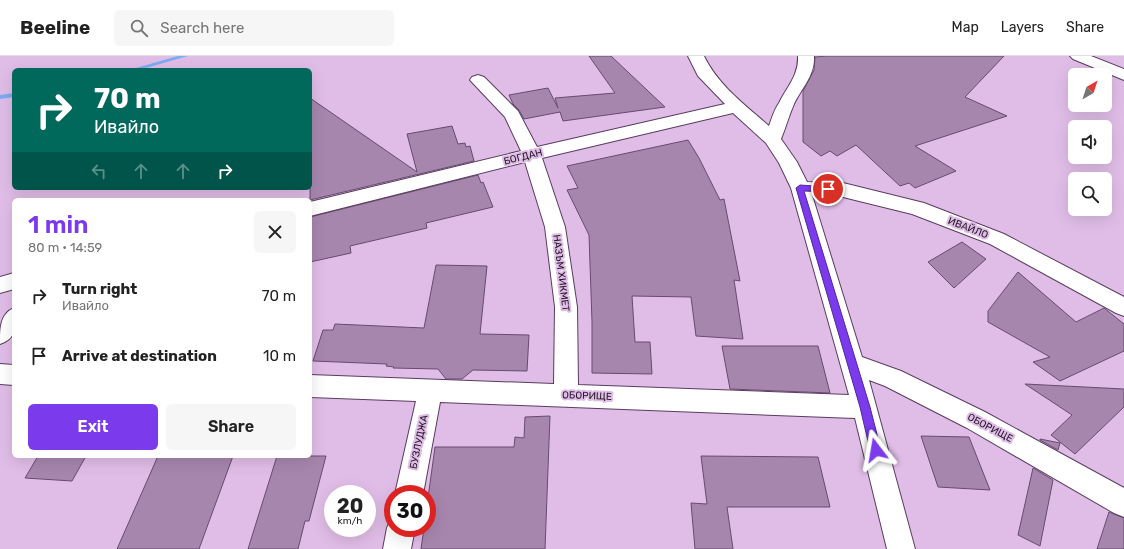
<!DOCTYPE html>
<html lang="en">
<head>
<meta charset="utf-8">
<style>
  body { margin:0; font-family:Rubik,sans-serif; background:#f6f6f6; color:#222; height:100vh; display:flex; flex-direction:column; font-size:15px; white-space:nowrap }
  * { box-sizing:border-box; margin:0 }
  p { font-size:13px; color:#767676 }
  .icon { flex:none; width:22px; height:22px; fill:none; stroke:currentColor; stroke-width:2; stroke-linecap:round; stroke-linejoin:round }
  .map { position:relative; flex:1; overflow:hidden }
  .panel { position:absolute; left:12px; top:142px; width:300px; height:260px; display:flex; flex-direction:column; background:#fff; border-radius:6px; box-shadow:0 4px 16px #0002 }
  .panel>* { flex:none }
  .top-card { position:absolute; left:12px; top:12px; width:300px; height:122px; border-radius:6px; box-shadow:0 4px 16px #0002; background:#00695c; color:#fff; overflow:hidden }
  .needle { width:26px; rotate:39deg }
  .fabs { position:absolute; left:1068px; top:12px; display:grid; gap:8px }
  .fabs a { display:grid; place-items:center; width:44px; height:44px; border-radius:6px; background:#fff; box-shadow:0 4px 16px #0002; font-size:20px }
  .speed { position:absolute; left:324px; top:429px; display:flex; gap:8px; font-size:20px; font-weight:700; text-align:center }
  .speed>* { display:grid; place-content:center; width:52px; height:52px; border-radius:50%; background:#fff; box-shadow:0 4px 16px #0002; line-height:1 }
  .speed small { font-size:10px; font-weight:400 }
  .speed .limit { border:6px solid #d22; background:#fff; color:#111 }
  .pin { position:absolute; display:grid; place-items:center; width:34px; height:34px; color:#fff; margin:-17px; border:2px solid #fff; border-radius:50%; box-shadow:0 1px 4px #0007 }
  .me { position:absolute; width:44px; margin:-22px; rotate:346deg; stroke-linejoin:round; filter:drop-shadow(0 0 3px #0008) }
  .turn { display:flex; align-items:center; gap:14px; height:84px; padding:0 16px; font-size:18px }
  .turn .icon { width:52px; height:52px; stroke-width:2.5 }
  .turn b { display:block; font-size:28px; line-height:34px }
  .lanes { display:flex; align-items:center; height:38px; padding:0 16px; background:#0003; justify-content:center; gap:20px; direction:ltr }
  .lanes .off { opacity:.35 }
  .round { display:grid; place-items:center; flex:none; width:42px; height:42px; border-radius:6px; background:#f6f6f6 }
  .headline { display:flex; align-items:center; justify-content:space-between; height:68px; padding:0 16px }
  h1 { font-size:24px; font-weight:600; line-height:30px; color:#7c3aed }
  .action { display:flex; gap:8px; margin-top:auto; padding:8px 16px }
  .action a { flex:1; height:46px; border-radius:6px; background:#7c3aed; color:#fff; font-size:16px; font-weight:600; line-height:46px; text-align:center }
  .action a+a { background:#f6f6f6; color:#222 }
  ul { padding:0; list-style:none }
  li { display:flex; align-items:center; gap:12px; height:60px; padding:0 16px }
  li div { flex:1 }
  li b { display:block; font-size:15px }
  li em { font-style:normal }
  header { display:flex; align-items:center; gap:24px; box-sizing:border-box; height:56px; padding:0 20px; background:#fff; border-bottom:1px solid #e0e0e0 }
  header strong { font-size:19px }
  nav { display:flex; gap:22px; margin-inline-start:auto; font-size:14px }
  .search { width:280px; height:36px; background:#f6f6f6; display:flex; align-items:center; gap:10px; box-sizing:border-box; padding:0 14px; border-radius:6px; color:#767676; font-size:15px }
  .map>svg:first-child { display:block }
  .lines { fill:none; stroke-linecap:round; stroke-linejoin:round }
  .stream { fill:#7caaf4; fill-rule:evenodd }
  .building { fill:#a786ae; stroke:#684a6f }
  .minor-casing { stroke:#5a3c60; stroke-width:2 }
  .minor { fill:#fff; fill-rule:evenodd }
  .route { fill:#7c3aed; stroke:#51269a }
  .labels { text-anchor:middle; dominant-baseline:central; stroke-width:4; stroke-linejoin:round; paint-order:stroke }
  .street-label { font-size:10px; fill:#221524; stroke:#e0bde7 }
</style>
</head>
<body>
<header>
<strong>Beeline</strong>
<div class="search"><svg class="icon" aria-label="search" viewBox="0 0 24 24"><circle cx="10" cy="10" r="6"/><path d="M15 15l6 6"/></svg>Search here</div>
<nav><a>Map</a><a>Layers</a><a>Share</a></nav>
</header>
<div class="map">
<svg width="1124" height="493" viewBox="0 0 1124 493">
  <rect width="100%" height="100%" fill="#e0bde7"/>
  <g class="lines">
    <!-- stream -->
    <path class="stream" d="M178,0H188L139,14H129Z
      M14,37V41L0,43V39Z"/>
  </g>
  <!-- building -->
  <path class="building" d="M589,0H611L665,51L563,65L560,56L524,63L519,54L513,48L509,39L548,32L558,52L555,42L615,37Z
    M827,0H1004L965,41L1007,60L915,90L956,115L915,132L909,127L900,130L856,89L837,100L830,95L821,100L803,86V35L814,14L815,1Z
    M310,42L417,116L407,78L452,70L458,88L465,87L466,91L470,90L474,105L310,144Z
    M688,84L699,102L720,144L724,143L740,225L734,224L743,283L696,280L691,241L632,240L635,286H650L652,318L592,317V266L589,179L567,134L578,132L567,110Z
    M478,119L481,127L483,126L493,151L426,167L427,172L350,190L351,197L310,206V161Z
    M962,186L986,203L954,232L928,206Z
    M436,209L487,210L480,278L529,279L527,315L473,314L462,323H446L438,313L393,312L394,311L386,310L387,308L313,305L323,274H333L335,268L424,272Z
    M1018,216L1076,266L1104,252L1124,268V295L1060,325L1033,306L1050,301L988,266V255Z
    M722,290H818L830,337L730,333Z
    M1025,328L1124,333V351L1075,398L1051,379L1072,359Z
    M550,360L545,493H421L424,472H427V449L435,391H514L515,381L524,382L525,361Z
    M921,380L969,381L990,434L938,431Z
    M1040,383L1060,387L1058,394L1040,384Z
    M38,400H86L72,425L25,422Z
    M158,400H233L199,493H117Z
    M277,400H326L309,465H305L298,493H248Z
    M701,400L818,401L830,451H727L733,493H695L691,447L707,448Z
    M1033,412L1053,424L1040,490L1018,479Z
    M1109,456L1124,462V493H1097Z"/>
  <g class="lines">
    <defs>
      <path id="minor" d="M688,0H704C718,29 745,49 769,70C772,62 774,54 779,47C787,31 799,19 798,0H814C815,20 802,31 794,48C789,59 786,71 781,83L797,106L807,126L843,127L924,147L1004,178L1124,241V260L1116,257L990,188L912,158L843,141L812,139L862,301L901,315L985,356L1124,432V461L1114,457L967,372L885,330L869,324L915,493H887L855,362L440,346L423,438H395L416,345L310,341V319L554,328L555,251L545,171L525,106L310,160V146L521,95L505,61L470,24L472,21L478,19L484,21L518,55L537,91L725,48L698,20ZM733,57L766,87L779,107L791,132L849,339L578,329L577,251L565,171L542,102Z
        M1070,0H1091L1124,13V24L1073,3Z
        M14,217V233L0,237V221Z
        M14,252C14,268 19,282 0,288C0,272 0,258 14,252Z
        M0,308L14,309V329L0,328Z
        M393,461V472H415L411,493H383L387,472L391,462Z"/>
    </defs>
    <!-- minor casing -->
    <use href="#minor" class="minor-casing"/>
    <!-- minor -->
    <use href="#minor" class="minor"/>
  </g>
  <!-- route -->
  <path class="route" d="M800,129L828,131L832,133L828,136L804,135L870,351L881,394L879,397L876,399L872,397L870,394L860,351L796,132Z"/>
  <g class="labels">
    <!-- street labels -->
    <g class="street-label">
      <text transform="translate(523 101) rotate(-14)">БОГДАН</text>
      <text transform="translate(968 172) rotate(21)">ИВАЙЛО</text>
      <text transform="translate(561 217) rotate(83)">НАЗЪМ ХИКМЕТ</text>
      <text transform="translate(587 340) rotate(2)">ОБОРИЩЕ</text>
      <text transform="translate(990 372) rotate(28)">ОБОРИЩЕ</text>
      <text transform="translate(419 386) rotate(-78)">БУЗЛУДЖА</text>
    </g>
  </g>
</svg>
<div class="fabs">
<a><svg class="needle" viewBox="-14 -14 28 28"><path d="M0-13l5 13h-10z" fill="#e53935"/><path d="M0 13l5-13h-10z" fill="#767676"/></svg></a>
<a><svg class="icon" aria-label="sound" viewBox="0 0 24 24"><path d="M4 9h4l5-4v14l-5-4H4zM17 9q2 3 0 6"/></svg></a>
<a><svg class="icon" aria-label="search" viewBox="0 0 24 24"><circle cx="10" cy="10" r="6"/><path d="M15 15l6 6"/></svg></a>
</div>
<div class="speed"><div>20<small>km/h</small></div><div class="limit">30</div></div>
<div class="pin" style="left:828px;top:133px;background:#d93025"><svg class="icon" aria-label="arrive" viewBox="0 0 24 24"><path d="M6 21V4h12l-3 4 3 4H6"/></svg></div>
<svg class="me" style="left:876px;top:394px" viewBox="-20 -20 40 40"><path d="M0-17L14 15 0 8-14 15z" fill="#7c3aed" stroke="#fff" stroke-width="4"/></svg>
<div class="top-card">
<div class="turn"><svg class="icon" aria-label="right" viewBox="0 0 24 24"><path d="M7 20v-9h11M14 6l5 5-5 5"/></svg><div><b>70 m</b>Ивайло</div></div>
<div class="lanes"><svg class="icon off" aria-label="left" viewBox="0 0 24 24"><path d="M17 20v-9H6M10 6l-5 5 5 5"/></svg><svg class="icon off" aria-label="ahead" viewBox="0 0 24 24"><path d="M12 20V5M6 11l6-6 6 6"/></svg><svg class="icon off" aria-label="ahead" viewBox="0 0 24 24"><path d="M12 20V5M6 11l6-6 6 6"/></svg><svg class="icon" aria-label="right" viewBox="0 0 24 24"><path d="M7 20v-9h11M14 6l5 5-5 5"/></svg></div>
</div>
<section class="panel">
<div class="headline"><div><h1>1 min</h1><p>80 m · 14:59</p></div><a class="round"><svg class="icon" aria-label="close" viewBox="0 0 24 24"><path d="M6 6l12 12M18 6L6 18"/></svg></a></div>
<ul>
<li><svg class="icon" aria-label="right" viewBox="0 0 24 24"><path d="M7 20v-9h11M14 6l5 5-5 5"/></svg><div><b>Turn right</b><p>Ивайло</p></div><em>70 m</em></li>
<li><svg class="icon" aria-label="arrive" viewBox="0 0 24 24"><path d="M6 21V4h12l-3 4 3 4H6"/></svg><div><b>Arrive at destination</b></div><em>10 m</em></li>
</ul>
<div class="action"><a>Exit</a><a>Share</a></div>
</section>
</div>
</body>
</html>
